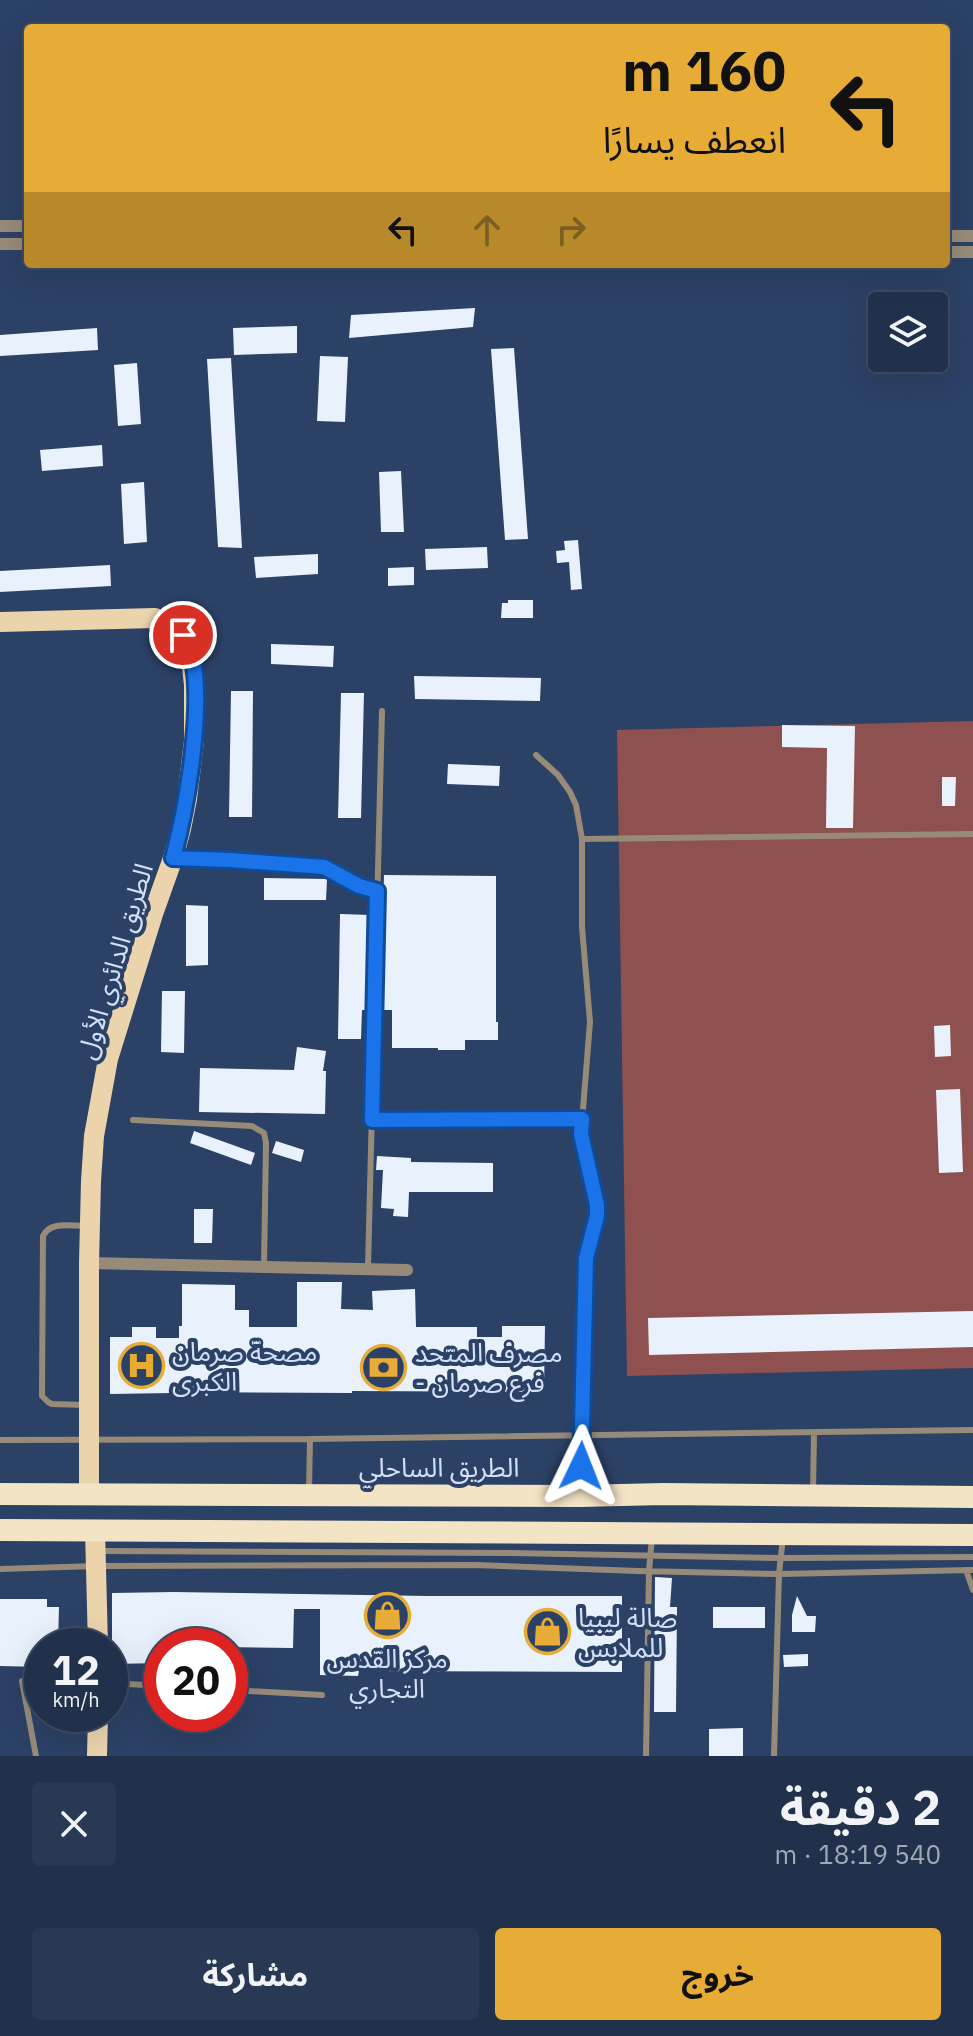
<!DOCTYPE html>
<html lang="ar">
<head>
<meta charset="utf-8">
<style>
  body { margin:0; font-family:"IBM Plex Sans","Noto Sans Arabic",sans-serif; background:#293953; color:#f1f3f6; direction:rtl; height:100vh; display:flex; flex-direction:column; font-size:30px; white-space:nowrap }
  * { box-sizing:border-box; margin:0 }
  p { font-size:26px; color:#a2a9b5 }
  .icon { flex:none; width:44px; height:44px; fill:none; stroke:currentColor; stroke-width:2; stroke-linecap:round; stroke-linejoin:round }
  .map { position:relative; height:1756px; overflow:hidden; direction:ltr }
  .panel { display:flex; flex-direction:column; background:#21314c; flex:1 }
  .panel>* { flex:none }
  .banner { position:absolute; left:24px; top:24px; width:926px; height:244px; border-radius:8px; box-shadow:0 8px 32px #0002,0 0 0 2px #3e4c64; direction:rtl; background:#e6ac36; color:#111; overflow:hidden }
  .tools { position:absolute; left:868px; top:292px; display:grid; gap:16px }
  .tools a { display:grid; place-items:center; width:80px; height:80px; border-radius:8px; background:#21314c; box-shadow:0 8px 32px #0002,0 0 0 2px #3e4c64; font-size:40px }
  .speed { position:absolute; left:24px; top:1628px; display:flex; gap:16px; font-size:40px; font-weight:700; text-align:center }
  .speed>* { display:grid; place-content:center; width:104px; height:104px; border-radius:50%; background:#21314c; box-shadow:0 8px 32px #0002,0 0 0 2px #3e4c64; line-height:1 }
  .speed small { font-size:20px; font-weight:400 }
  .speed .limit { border:12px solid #d22; background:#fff; color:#111 }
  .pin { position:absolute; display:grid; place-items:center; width:68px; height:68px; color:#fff; margin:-34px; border:4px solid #fff; border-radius:50%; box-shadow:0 2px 8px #0007 }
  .me { position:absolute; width:88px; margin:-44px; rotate:2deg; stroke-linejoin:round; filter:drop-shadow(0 0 6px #0008) }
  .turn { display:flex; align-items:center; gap:28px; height:168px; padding:0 32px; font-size:36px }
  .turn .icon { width:104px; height:104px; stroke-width:2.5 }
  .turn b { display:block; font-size:56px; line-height:68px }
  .lanes { display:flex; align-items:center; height:76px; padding:0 32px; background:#0003; justify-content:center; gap:40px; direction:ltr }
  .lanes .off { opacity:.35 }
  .round { display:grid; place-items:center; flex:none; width:84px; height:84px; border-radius:8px; background:#293953 }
  .headline { display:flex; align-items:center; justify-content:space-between; height:136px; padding:0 32px }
  h1 { font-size:48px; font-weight:700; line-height:60px }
  .primary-button { display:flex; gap:16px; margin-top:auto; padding:16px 32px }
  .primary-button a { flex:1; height:92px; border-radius:8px; background:#e6ac36; color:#111; font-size:32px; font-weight:700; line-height:92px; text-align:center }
  .primary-button a+a { background:#293953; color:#f1f3f6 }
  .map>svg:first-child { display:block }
  .green { fill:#8f5050 }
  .building { fill:#e9f1fd }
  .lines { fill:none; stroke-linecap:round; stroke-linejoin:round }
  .service { stroke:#978b78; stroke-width:6 }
  .minor { stroke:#978b78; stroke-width:12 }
  .primary { stroke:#ebd4ac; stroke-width:20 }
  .trunk { stroke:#f4e4c6; stroke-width:22 }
  .route-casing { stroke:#114b97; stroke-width:20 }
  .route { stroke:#1a73e8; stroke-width:14 }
  .labels { text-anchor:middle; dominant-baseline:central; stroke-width:8; stroke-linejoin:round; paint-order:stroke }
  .street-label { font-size:26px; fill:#d2e0f7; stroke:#2c4166 }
  .poi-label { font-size:26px; fill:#d2e0f7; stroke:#2c4166; text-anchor:start }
</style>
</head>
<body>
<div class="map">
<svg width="973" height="1756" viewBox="0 0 973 1756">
  <rect width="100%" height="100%" fill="#2c4166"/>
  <!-- green -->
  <path class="green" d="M973,721V1368L627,1376L617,730Z"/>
  <!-- building -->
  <path class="building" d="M475,308L473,327L349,338L351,315Z
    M297,326V353L234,355L233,328Z
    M97,328L98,350L0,356V335Z
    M514,348L528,539L505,540L491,349Z
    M320,356L348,357L345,422L317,421Z
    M231,358L242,548L218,547L207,359Z
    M137,363L141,424L118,426L114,365Z
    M102,445L103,466L42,471L40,450Z
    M401,471L404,532H381L379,472Z
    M144,482L147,542L124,544L121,484Z
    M578,540L582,589L571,590L569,562L557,563L556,551L565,550L564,541Z
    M487,547L488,568L426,570L425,549Z
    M318,554V574L256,578L254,557Z
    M110,565L111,586L0,592V571Z
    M414,567V585L388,586V568Z
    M508,600H533V618H501L502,603H508Z
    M271,644L334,646L333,667L271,664Z
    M414,676L541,678L540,701L415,699Z
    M231,691H253L252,817H229Z
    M341,693H364L361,818H338Z
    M782,725L855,726L853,828H826L827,748L782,747Z
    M448,764L500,766L499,786L447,784Z
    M942,777H956L955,806H942Z
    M384,875L496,876V1022H498V1040H465V1050H438V1048H392V1010H380Z
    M264,878L327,879L326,900H264Z
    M186,905L208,906V965L186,966Z
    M340,914L371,915L368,1010H362L361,1039H338Z
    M162,991H185L184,1053L161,1052Z
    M950,1025L951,1056L935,1057L934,1026Z
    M297,1047L326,1051L323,1071H326L325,1114L199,1112L200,1068L294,1070Z
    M960,1089L963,1172L939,1173L936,1090Z
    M194,1131L255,1153L251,1165L190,1143Z
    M276,1141L304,1150L301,1162L272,1153Z
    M377,1156L411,1158V1162L493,1163V1192H409L408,1217L393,1216L394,1209L381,1208L383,1170H376Z
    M194,1209H213L212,1243H194Z
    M297,1282H342L341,1309L373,1310L372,1291L415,1289L416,1327H477V1337H502V1326H545L544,1392L352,1391V1393L173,1392V1393L110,1394V1337H132V1327H156V1338H179V1326H182V1284L235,1285V1310H249V1327H297Z
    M973,1311V1347L649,1355L648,1318Z
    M655,1577L672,1578L670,1607H677L676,1712H654Z
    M173,1592L428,1596H622V1672L359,1671L358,1676L320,1675V1609H294L293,1648L162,1646V1663L112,1664V1593Z
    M797,1596L807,1616H816L815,1632H792V1615Z
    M0,1599H47V1607H59L58,1646H42V1667L0,1666Z
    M713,1607H765V1628H713Z
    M808,1654V1666L784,1667L783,1655Z
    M743,1728V1756H709V1729Z"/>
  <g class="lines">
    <!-- service -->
    <path class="service" d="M536,755L558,775L570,792L576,805L582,839V927L590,1022L581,1134L597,1205L594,1230L586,1258L580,1492
      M582,839L973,834
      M177,858L230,860L324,867L359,886L377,891
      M133,1120L252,1126L264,1133L266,1143L264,1267
      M372,1120L582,1119
      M368,1268L382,711
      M84,1405L52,1404L48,1402L42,1396L43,1236C50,1221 70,1226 86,1226
      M0,1440L310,1439L973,1430
      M309,1491L310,1439
      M813,1492L814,1433
      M101,1551L511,1553L780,1558L973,1557
      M0,1569L96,1566L475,1565L638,1571L779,1574L973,1570
      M966,1570L973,1590
      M22,1681L36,1756
      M110,1683L162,1686
      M230,1690L322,1695
      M646,1756L649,1571L652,1537
      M774,1756L779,1574L783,1537"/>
    <!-- minor -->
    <path class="minor" d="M0,226H28
      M946,236H973
      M0,244H28
      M946,252H973
      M89,1263L407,1270"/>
    <!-- primary -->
    <path class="primary" d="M0,622L155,618L170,624L177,629L190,649L194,685V741L187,799L181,829L173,858L153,914L108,1059L94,1136L91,1181L89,1263V1495
      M95,1530L98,1646
      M97,1756L98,1714"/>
    <!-- trunk -->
    <path class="trunk" d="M0,1494L580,1496L663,1494L973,1497
      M0,1530L973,1535"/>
  </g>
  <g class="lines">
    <defs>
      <path id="route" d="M183,635C212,676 186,809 173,858L230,860L324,867L359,886L377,891L372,1120L582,1119L581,1134L597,1205V1216L586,1258L581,1466"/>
    </defs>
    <!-- route casing -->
    <use href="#route" class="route-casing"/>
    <!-- route -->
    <use href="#route" class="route"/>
  </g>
  <!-- icons -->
  <defs>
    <symbol id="hospital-ring" viewBox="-11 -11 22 22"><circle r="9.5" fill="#2c4166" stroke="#e6ac36" stroke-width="1.5"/><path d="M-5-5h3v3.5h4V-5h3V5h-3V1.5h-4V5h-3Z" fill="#e6ac36"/></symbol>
    <symbol id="bank-ring" viewBox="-11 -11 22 22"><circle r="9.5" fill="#2c4166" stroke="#e6ac36" stroke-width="1.5"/><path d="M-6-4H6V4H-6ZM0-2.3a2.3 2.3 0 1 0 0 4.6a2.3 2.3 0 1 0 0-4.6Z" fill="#e6ac36"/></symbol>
    <symbol id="shop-ring" viewBox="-11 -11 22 22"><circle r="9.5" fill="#2c4166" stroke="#e6ac36" stroke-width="1.5"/><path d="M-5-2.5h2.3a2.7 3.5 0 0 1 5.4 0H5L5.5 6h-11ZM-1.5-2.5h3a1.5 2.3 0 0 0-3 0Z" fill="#e6ac36"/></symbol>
  </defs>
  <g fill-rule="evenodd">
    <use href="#hospital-ring" x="116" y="1340" width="51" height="51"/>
    <use href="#bank-ring" x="358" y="1342" width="51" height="51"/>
    <use href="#shop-ring" x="362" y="1590" width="51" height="51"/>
    <use href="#shop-ring" x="522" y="1606" width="51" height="51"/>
  </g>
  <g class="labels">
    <!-- street labels -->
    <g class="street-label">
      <text transform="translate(114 961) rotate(-73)">الطريق الدائري الأول</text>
      <text x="439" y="1467">الطريق الساحلي</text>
    </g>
    <!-- poi labels -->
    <g class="poi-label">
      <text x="172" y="1351">مصحة صرمان<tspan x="172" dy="30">الكبرى</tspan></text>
      <text x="415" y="1352">مصرف المتحد<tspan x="415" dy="30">- فرع صرمان</tspan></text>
      <text x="578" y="1617">صالة ليبيا<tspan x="578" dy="30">للملابس</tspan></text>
      <text x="387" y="1658" text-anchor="middle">مركز القدس<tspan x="387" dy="30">التجاري</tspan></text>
    </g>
  </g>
</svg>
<div class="tools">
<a><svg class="icon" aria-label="layers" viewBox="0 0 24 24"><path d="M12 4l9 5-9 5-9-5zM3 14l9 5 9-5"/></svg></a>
</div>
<div class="speed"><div>12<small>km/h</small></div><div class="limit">20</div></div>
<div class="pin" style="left:183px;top:635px;background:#d93025"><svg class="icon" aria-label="arrive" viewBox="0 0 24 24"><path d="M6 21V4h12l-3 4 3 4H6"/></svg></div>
<svg class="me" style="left:581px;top:1466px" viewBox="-20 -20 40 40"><path d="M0-17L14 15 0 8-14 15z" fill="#1a73e8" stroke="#fff" stroke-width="4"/></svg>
<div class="banner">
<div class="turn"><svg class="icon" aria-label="left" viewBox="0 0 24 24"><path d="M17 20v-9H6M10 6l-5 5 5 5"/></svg><div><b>160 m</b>انعطف يسارًا</div></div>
<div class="lanes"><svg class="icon" aria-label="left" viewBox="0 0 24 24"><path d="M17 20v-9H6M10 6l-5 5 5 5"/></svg><svg class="icon off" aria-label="ahead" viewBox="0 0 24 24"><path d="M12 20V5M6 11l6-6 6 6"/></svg><svg class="icon off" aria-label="right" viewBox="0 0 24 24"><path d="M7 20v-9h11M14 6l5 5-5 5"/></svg></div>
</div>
</div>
<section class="panel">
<div class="headline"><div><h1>2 دقيقة</h1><p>540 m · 18:19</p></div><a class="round"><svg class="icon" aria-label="close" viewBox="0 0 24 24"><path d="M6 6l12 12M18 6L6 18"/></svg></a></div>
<div class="primary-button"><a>خروج</a><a>مشاركة</a></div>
</section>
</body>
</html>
